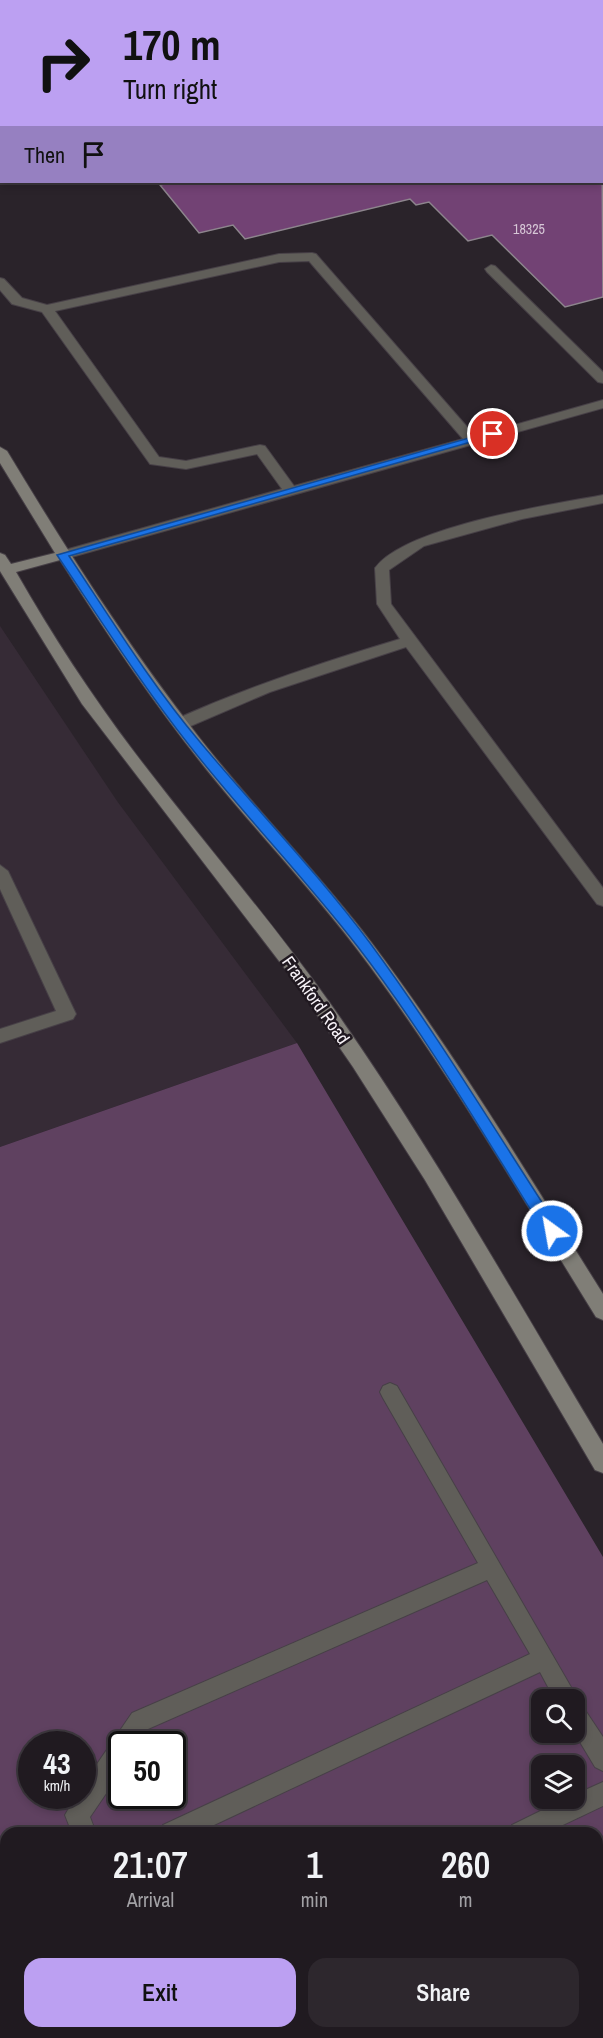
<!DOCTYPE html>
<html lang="en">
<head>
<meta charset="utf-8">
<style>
  body { margin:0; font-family:"Archivo Narrow",sans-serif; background:#2d272d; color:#f1f3f6; height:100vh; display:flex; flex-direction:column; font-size:22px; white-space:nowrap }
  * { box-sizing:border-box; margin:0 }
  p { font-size:20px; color:#a2a1a5 }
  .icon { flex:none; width:33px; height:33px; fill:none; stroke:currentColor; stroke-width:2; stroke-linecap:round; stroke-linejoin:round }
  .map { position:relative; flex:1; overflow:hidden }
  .drawer { position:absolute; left:0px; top:1827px; width:603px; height:212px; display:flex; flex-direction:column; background:#201a20; border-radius:18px 18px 0 0; box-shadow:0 3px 9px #0003,0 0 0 2px #3d383e }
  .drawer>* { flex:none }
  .banner { position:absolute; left:0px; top:0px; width:603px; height:183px; box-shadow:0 3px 9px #0003,0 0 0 2px #3d383e; background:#bca0f2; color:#111; overflow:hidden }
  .controls { position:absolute; left:531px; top:1689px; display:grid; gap:12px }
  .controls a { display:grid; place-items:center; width:54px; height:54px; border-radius:12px; background:#201a20; box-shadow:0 3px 9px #0003,0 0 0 2px #3d383e; font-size:30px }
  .speed { position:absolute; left:18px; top:1731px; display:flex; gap:12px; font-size:30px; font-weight:700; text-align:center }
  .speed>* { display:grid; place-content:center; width:78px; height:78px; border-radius:50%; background:#201a20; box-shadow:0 3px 9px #0003,0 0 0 2px #3d383e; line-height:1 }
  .speed small { font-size:15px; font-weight:400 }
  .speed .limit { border:3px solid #111; border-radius:9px; background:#fff; color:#111 }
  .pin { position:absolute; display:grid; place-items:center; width:51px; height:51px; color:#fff; margin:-26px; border:3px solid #fff; border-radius:50%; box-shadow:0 2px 6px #0007 }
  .me { position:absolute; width:66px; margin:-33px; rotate:328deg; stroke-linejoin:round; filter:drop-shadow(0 0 4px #0008) }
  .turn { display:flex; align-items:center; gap:21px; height:126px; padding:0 24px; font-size:27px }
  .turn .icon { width:78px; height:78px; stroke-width:2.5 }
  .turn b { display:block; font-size:42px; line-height:51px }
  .then { display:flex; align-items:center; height:57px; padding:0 24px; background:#0003; gap:12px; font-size:22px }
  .eta { display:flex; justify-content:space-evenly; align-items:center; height:102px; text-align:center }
  .eta b { font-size:36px; font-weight:600; line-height:42px }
  .action { display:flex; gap:12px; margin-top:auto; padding:12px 24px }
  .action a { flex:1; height:69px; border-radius:18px; background:#bca0f2; color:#111; font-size:24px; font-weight:600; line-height:69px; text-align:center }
  .action a+a { background:#2d272d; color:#f1f3f6 }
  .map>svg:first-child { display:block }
  .built { fill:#362b36 }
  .green { fill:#5f4160; fill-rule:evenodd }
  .building { fill:#724274; stroke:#8d858d; stroke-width:1.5 }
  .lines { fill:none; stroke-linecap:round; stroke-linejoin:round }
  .lane-casing { stroke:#474047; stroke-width:2 }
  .secondary-casing { stroke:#474047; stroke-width:2 }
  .lane { fill:#605e59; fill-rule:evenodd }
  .secondary { fill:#807e77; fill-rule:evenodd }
  .route { fill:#1a73e8; stroke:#114b97; stroke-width:1.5 }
  .labels { text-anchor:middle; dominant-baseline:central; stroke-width:5; stroke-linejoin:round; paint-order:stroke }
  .far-number-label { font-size:14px; fill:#d6c6d6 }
  .street-label { font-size:18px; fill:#f7f2f7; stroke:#201920 }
</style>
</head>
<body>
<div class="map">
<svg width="603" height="2038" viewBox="0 0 603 2038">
  <rect width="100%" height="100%" fill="#2a232a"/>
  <!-- built -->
  <path class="built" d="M0,626L117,801L297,1043L0,1147Z"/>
  <!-- green -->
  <path class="green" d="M297,1043L603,1557V2038H0V1147ZM542,1700H574V1732H542ZM32,1744H82V1796H32ZM122,1744H172V1796H122ZM542,1766H574V1798H542ZM6,1833H597V2032H6Z"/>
  <!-- building -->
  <path class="building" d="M602,150L603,297L565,307L492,235L468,241L429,202L416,205L410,199L245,239L233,225L199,233L160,185L175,182H602Z"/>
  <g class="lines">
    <defs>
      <path id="lane" d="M79,0H89V2H79Z
        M198,0H208L209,2H198Z
        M541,0H552L553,2H542Z
        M586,0H601L585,2Z
        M0,74H2V80H0Z
        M312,253L316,254L475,436L603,400V408L68,558H58L56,555L58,552L282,489L257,454L186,469L150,464L42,312L12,304L0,290V278L4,279L22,298L47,305L279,254ZM309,261L463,439L294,486L265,446L260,445L186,461L159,457L55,311L279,262Z
        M491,265L495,266L603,372V383L598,382L487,272L485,269Z
        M603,495V503L522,519L424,546L389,570L391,604L603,888V906L597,904L406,647L270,692L186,728L180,729L172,724L174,720C247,687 323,662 400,639L377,604L375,568C406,526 551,505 603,495Z
        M0,865L8,871L76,1014L73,1019L0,1043V1029L56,1011L0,889Z
        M390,1383L397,1386L579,1701L603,1737V1771L595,1767L574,1732V1700H555L540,1672L197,1833H159L163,1825L530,1654L487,1580L148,1729L138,1744H122V1770L90,1817L96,1833H72L65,1815L76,1796H82V1786L132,1713L478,1563L383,1398L380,1392L383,1386Z
        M603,1782V1806L546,1833H508L512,1825L567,1798H574V1795Z
        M603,1996V2022L597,2025V1999Z
        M80,2032H113L111,2038H77Z
        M539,2032H572L570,2038H536Z"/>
      <path id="secondary" d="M0,447L7,451C66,549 127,645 198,736C253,807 317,871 371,942C456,1055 528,1175 603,1294V1320L596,1317C519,1193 446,1066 357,949C310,887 256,831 207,770C154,704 106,633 60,560L16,572C52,635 91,695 135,753C198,836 266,914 327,999C428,1141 513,1294 603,1444V1473L595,1470L425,1180L353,1067L289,974L82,704L0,571V553L5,555L11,564L55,553L0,463Z"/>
    </defs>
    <!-- lane casing -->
    <use href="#lane" class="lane-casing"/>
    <!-- secondary casing -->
    <use href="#secondary" class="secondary-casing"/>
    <!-- lane -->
    <use href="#lane" class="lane"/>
    <!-- secondary -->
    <use href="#secondary" class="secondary"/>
  </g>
  <!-- route -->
  <path class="route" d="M490,432L499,434L69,556C111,619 151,684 200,742C256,809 317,872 370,943C437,1034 496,1132 558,1227L560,1231L552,1237L547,1236C486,1139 428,1038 358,947C304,877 243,814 189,745C141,684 100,619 57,555Z"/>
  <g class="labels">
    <!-- far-number labels -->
    <g class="far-number-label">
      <text x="529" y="229">18325</text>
    </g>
    <!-- street labels -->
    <g class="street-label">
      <text transform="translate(316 1000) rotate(55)">Frankford Road</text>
    </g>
  </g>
</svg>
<div class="controls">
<a><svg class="icon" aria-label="search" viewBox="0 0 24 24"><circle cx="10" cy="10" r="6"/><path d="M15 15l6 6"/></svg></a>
<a><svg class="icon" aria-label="layers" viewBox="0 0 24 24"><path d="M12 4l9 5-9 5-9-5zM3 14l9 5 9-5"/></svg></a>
</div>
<div class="speed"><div>43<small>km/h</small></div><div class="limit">50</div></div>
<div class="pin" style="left:493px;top:434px;background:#d93025"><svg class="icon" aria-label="arrive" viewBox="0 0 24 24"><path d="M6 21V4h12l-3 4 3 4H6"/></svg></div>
<svg class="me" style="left:552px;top:1231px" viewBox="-20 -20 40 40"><circle r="17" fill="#1a73e8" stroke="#fff" stroke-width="3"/><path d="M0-11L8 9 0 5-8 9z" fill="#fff"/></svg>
<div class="banner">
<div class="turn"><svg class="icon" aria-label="right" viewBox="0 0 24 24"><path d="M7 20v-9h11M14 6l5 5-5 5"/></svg><div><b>170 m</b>Turn right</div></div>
<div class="then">Then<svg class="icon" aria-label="arrive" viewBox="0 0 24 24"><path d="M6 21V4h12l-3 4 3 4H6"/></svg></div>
</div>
<section class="drawer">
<div class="eta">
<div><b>21:07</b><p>Arrival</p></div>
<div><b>1</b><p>min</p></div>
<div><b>260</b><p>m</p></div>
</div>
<div class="action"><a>Exit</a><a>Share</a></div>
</section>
</div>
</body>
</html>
